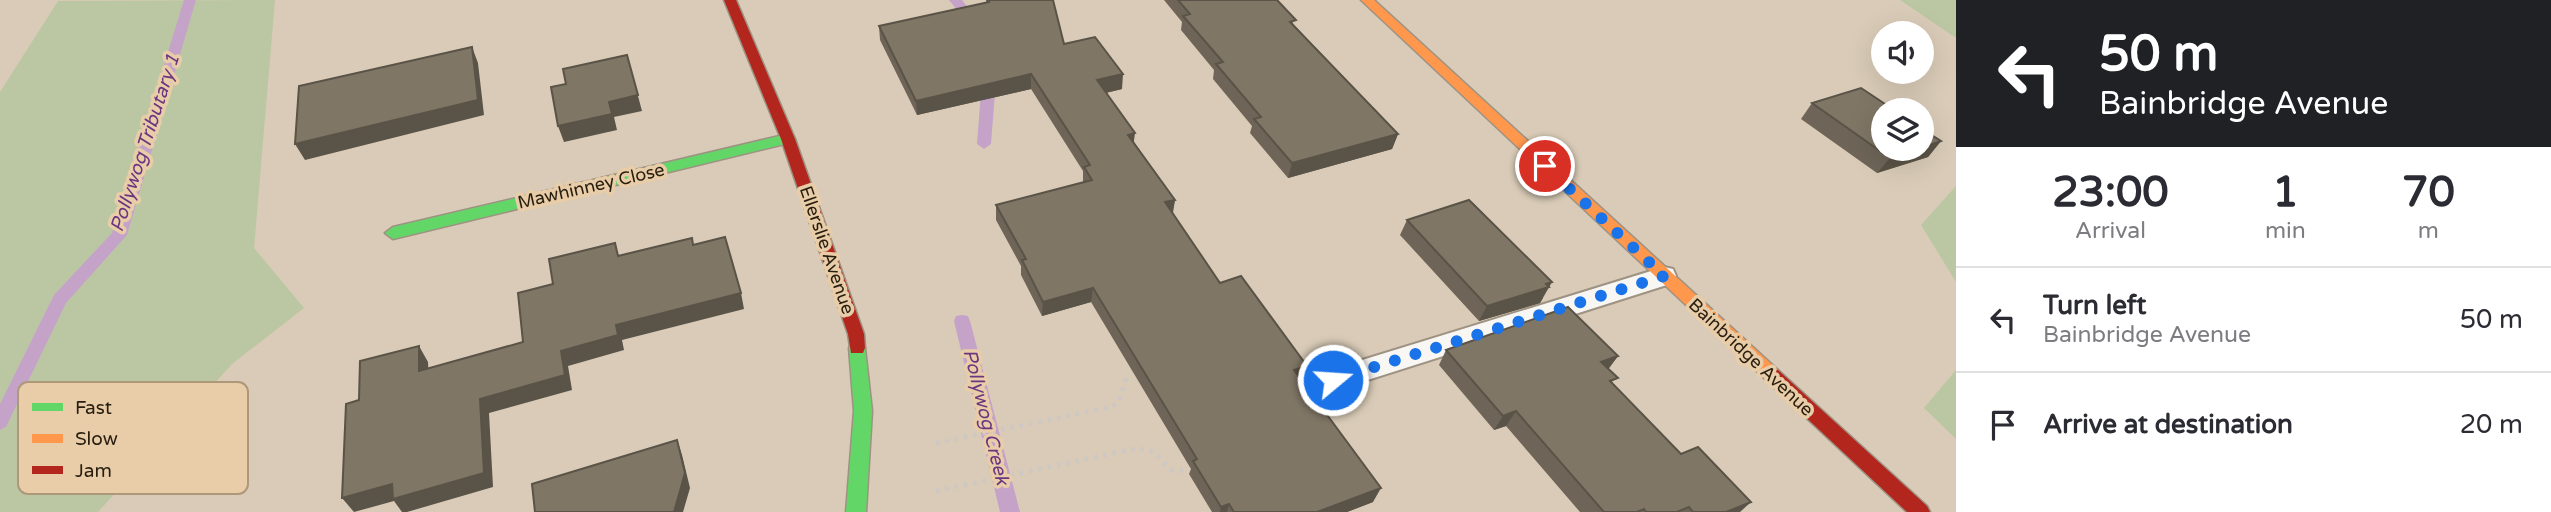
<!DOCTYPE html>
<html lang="en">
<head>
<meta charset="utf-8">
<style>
  body { margin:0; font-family:"Varela Round",sans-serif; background:#f2f2f3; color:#2b2b33; height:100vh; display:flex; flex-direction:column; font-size:26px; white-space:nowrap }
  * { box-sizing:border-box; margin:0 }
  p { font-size:23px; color:#7c7c81 }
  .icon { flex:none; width:38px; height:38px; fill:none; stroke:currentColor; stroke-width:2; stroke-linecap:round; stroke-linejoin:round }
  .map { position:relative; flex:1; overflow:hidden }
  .drawer { display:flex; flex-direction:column; background:#fff; width:595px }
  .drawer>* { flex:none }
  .banner { background:#202124; color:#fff; overflow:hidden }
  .buttons { position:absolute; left:1871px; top:21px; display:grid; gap:14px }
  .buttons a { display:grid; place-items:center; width:63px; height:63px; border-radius:50%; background:#fff; box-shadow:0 7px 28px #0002; font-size:35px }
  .pin { position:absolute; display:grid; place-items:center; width:60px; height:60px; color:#fff; margin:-30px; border:4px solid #fff; border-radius:50%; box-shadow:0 2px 7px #0007 }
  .me { position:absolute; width:77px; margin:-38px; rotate:72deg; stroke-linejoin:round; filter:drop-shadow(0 0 5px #0008) }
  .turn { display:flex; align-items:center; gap:24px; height:147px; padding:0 28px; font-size:32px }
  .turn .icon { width:91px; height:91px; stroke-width:2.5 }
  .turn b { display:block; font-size:49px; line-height:60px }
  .eta { display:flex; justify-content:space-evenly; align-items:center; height:119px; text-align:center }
  .eta b { font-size:42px; font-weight:700; line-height:49px }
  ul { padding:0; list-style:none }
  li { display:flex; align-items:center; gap:21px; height:105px; padding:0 28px; border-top:2px solid #e1e1e2 }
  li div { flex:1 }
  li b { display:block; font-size:26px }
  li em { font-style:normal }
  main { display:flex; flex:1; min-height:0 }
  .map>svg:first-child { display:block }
  .green { fill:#bbc7a3 }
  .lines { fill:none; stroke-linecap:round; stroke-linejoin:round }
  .stream { fill:#c5a3c8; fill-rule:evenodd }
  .lane-casing { stroke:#9e9383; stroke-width:4 }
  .fast-casing { stroke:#9e9383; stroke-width:3 }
  .slow-casing { stroke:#9e9383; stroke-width:3 }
  .jam-casing { stroke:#9e9383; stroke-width:3 }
  .path { stroke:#cdc8c3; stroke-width:4.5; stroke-dasharray:3.5 6; stroke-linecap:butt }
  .lane { fill:#f9f7f4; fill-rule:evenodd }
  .fast { fill:#63d668; fill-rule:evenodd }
  .slow { fill:#ff974d; fill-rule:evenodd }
  .jam { fill:#b3261e; fill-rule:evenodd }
  .wall { fill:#6e6558 }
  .shaded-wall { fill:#5a5347 }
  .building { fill:#807666; stroke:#5a5347; stroke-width:2 }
  .route { stroke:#1a73e8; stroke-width:12; stroke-dasharray:0 21.6 }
  .labels { text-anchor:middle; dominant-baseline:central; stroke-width:7; stroke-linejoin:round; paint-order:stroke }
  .street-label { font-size:18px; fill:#281e10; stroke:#e8cda8 }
  .water-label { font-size:19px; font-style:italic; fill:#6b3680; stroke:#e8cda8 }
  .key { fill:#e8cda8; stroke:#ae987a; stroke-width:2 }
  .key-label { font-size:19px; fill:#281e10 }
</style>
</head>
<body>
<main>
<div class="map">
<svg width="1956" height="512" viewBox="0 0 1956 512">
  <rect width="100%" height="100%" fill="#d9cbb7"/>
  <!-- green -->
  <path class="green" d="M275,0L254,248L304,308L232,364L98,512H0V92L58,1Z
    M1900,0H1956V38Z
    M1956,186V282L1921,225Z
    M1956,370V439L1924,408Z"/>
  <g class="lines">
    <!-- stream -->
    <path class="stream" d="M184,0H196L127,235L66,303L6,427L0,430V404L54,295L112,233Z
      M949,0H962L982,25L980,28H972Z
      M989,75L996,79L991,144L984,149L977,144L982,79Z
      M962,315L968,316L970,321L1020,512H1000L954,321L956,316Z"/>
    <defs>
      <path id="lane" d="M1664,267L1673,269L1676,276L1673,283L1333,391L1323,388L1319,380L1323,372L1333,369Z"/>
      <path id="fast" d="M788,134L793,136L795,139L793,142L393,239L385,233L393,227Z
        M857,341L863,343L865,348L872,411L866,512H846L854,411L849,348L851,343Z"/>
      <path id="slow" d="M1361,0H1374L1778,370L1781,375L1778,380L1772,382L1766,380Z"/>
      <path id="jam" d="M724,0H736L795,139L864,334L865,348L863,353H851L848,334L781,139Z
        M1772,368L1778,370L1927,506L1930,512H1907L1766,380L1763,375L1766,370Z"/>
    </defs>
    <!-- lane casing -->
    <use href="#lane" class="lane-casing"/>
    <!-- fast casing -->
    <use href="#fast" class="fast-casing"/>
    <!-- slow casing -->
    <use href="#slow" class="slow-casing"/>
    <!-- jam casing -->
    <use href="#jam" class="jam-casing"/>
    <!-- path -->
    <path class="path" d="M936,443L1111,407L1118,403L1127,376
      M936,491L1138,448L1154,452L1171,470L1185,471"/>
    <!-- lane -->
    <use href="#lane" class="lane"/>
    <!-- fast -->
    <use href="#fast" class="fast"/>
    <!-- slow -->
    <use href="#slow" class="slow"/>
    <!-- jam -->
    <use href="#jam" class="jam"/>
  </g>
  <!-- wall -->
  <path class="wall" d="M986,0H1053L1064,44L1122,89L1106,93L1134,142L1175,200L1173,213L1220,283L1307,366L1301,380L1373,502L1347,512H1212L1189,474L1191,469L1091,302L1042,316L1021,275V266L996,220V205L1083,183V171L1031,89L917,115L880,40L879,26L986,3Z
    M1164,0H1277L1295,26L1398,134L1392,149L1288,178L1250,133L1252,126L1213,79L1214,70L1181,30L1182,22Z
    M1812,103L1941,141L1928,157L1877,173L1801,119Z
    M1407,220L1543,298L1540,303L1479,321L1400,235Z
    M1446,350L1618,356L1608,369L1613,384L1681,454L1740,512H1580L1506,426L1494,430L1439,365Z"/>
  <!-- shaded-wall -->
  <path class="shaded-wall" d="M472,47L478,63L484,115L305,160L295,144Z
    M627,55L642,111L614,117L617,130L564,142L558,126Z
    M1031,74V89L917,115L916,101Z
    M1123,74L1122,89L1096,95L1097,80Z
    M1135,133L1133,148L1128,135Z
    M1398,134L1392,149L1288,178L1292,163Z
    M1941,141L1928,157L1877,173L1890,158L1918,149H1922V148Z
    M1175,200L1172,214L1165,202Z
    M1552,282L1540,303L1479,321L1487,306Z
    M1093,288L1091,302L1042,316L1043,302Z
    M741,293L744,309L622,340L624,350L568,366L572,390L489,413L493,487L407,512H402L394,501L354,512L342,498L480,399L561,351L616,325Z
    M419,346L428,362L429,386L419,371Z
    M1618,356L1607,371L1601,362Z
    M1307,366L1301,380L1294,370Z
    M1516,411L1506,426L1494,430L1503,416Z
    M677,440L682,455L690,488L683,512H674Z
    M1381,488L1373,502L1347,512H1317Z
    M1751,502L1740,512H1726Z
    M1229,504L1227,512H1220L1221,507Z"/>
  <!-- building -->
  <path class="building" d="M988,0H1053L1064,44L1095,37L1123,74L1097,80L1135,133L1128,135L1175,200L1165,202L1220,283L1241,276L1307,366L1294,370L1381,488L1317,512H1234L1229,504L1221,507L1193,461L1197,459L1093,288L1043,302L1022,260L1026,259L996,205L1092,180L1084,167L1090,165L1031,74L916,101L879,26L989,2Z
    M1178,0H1277L1296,20L1290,22L1398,134L1292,163L1254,119L1261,117L1216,64L1223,62L1183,16L1190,14Z
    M472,47L478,100L295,144L299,86Z
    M627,55L638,95L609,102L612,114L558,126L551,87L566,84L563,69Z
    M1861,88L1894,110H1883V149H1918L1890,158L1812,103Z
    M1922,129L1941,141L1922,148Z
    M1469,200L1552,282L1546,284L1549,287L1487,306L1407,220Z
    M725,237L741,293L616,325L618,335L561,351L565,375L480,399L484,473L393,499L392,484L342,498L346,404L359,400L360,361L419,346V371L523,342L518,293L553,284L549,259L615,243L618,256L692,238L693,245Z
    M1568,307L1618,356L1601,362L1618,378L1610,381L1681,454L1698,447L1751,502L1726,512H1693L1689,507L1677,512H1646L1644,509L1637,512H1604L1516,411L1503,416L1446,350Z
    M677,440L685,473L674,512H535L532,484Z"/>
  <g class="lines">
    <!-- route -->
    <path class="route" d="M1333,380L1664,276L1545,166"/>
  </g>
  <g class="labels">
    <!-- street labels -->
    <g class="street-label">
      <text transform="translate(591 186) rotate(-13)">Mawhinney Close</text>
      <text transform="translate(827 250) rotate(71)">Ellerslie Avenue</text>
      <text transform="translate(1751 357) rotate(43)">Bainbridge Avenue</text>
    </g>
    <!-- water labels -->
    <g class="water-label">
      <text transform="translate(145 143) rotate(-72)">Pollywog Tributary 1</text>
      <text transform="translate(986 417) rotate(76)">Pollywog Creek</text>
    </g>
  </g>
  <!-- legend -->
  <rect x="18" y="382" width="230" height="112" rx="10" class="key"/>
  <rect x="32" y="403" width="31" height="8" fill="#63d668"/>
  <rect x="32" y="434" width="31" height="9" fill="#ff974d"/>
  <rect x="32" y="466" width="31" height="8" fill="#b3261e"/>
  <g class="key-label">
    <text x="75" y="414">Fast</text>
    <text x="75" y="445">Slow</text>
    <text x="75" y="477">Jam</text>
  </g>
</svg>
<div class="buttons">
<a><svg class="icon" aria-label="sound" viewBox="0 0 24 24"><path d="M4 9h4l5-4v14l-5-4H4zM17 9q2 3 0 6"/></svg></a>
<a><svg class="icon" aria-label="layers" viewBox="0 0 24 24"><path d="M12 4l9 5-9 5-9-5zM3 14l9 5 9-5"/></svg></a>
</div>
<div class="pin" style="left:1545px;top:166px;background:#d93025"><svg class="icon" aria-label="arrive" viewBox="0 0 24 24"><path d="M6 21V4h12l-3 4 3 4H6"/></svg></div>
<svg class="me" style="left:1333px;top:380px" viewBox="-20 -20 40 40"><circle r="17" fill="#1a73e8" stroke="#fff" stroke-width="3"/><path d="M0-11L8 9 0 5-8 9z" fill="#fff"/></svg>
</div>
<section class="drawer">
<div class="banner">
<div class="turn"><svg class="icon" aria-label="left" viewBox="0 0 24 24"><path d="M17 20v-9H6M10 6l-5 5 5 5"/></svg><div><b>50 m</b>Bainbridge Avenue</div></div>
</div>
<div class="eta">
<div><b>23:00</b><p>Arrival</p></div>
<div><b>1</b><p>min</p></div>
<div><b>70</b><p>m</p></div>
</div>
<ul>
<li><svg class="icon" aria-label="left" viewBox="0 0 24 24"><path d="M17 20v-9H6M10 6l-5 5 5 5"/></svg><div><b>Turn left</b><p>Bainbridge Avenue</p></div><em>50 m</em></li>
<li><svg class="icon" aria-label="arrive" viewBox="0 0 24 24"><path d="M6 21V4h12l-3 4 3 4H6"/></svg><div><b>Arrive at destination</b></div><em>20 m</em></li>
</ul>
</section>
</main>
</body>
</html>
